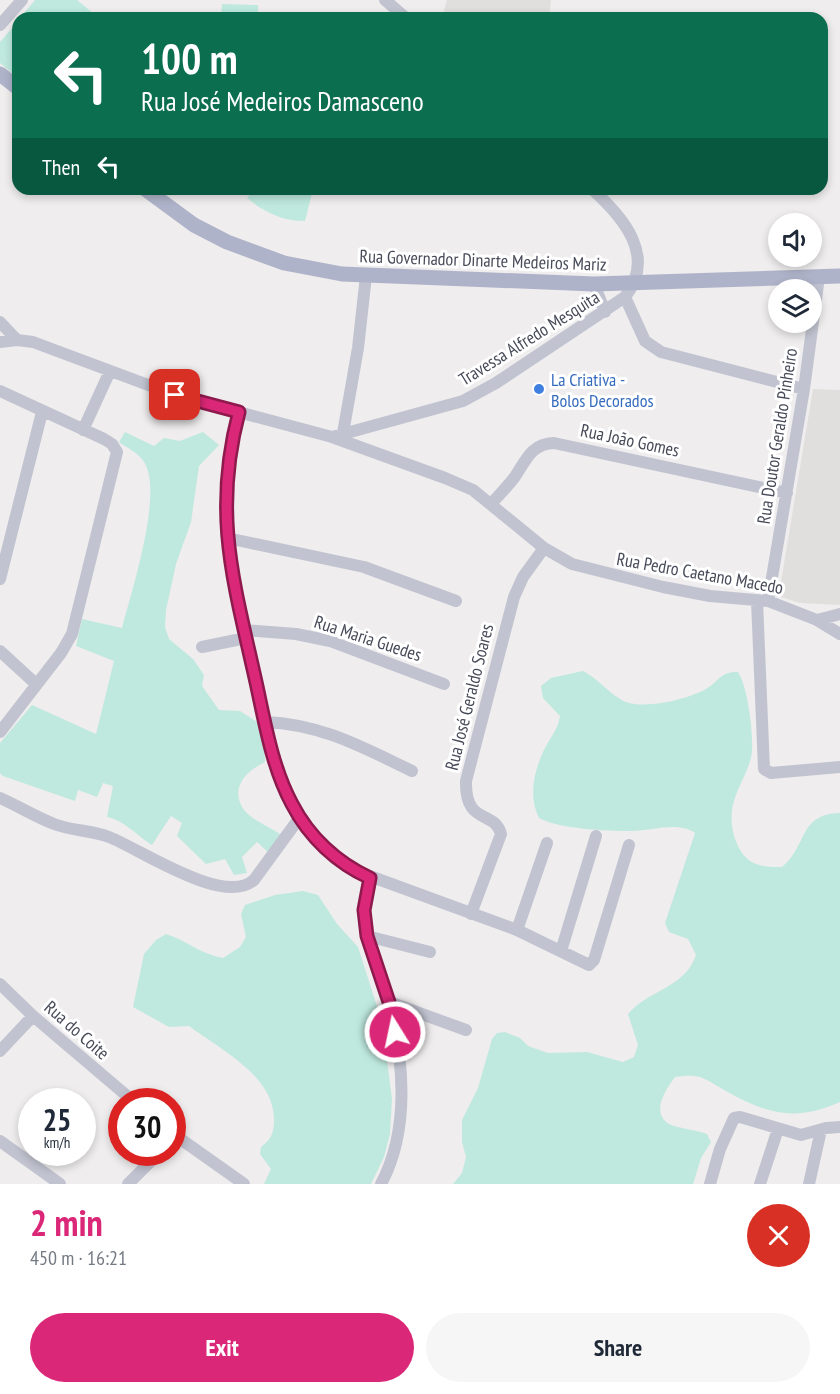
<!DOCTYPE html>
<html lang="en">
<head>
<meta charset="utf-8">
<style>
  body { margin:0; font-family:"PT Sans Narrow",sans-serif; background:#f6f6f7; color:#1f2937; height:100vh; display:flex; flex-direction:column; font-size:22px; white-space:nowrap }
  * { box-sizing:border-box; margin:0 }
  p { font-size:20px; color:#747a83 }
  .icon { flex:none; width:33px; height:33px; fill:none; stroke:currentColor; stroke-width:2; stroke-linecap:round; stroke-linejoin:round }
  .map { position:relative; height:1184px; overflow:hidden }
  .details { display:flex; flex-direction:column; background:#fff; flex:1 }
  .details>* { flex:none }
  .top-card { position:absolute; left:12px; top:12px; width:816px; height:183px; border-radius:18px; box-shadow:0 3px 9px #0003; background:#0b6e4f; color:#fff; overflow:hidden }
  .tools { position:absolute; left:768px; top:213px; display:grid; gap:12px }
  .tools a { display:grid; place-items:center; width:54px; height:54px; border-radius:50%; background:#fff; box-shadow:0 3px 9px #0003; font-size:30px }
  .speed { position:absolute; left:18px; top:1088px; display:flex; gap:12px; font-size:30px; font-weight:700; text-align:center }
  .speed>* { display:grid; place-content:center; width:78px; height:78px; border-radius:50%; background:#fff; box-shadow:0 3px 9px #0003; line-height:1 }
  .speed small { font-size:15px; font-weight:400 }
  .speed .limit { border:9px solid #d22; background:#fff; color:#111 }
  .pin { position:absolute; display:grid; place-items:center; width:51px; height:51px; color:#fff; margin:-26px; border-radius:12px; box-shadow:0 3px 9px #0006 }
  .me { position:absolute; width:66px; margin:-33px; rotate:350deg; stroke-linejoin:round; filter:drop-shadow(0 0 4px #0008) }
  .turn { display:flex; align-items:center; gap:21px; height:126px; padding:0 30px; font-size:27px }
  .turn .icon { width:78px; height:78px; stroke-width:2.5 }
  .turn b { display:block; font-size:42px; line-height:51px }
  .then { display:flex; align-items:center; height:57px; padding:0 30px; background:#0003; gap:12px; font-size:22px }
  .round { display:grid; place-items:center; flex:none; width:63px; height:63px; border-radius:32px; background:#f6f6f7 }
  .summary { display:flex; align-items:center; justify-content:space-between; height:102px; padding:0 30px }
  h1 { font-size:36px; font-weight:800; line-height:45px; color:#db2777 }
  .action { display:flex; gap:12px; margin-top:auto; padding:12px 30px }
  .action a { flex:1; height:69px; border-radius:36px; background:#db2777; color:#fff; font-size:24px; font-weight:800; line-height:69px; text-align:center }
  .action a+a { background:#f6f6f7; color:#1f2937 }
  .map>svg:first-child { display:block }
  .education { fill:#e0dfde }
  .green { fill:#bfe9de }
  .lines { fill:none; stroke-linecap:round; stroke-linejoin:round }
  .minor { stroke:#c1c4d0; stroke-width:12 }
  .major { stroke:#afb3c9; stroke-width:15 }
  .route-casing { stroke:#8e194d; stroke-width:15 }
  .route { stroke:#db2777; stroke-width:10 }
  .shop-dot { fill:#3f7fe0; stroke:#fff; stroke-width:2 }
  .labels { text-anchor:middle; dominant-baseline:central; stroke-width:6; stroke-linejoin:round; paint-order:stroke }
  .street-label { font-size:18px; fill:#474a58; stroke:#fff }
  .shop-label { font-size:18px; fill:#366cbe; stroke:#fff; text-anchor:start }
</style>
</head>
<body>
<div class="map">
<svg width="840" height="1184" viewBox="0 0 840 1184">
  <rect width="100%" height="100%" fill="#efeded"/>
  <!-- education -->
  <path class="education" d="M447,0H551L549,18H442Z
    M813,389L840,390V605L800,603L781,597L780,588Z"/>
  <!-- green -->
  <path class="green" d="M35,0H77L99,18H20Z
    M222,4L258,5V18H221Z
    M18,21V78L0,63V42Z
    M255,189H313L305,221C283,221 264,212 247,198Z
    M125,432L154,446L164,438L180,441L203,432L219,445L199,466L191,522L176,564L166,610L165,627L169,639L193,659L204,675L202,686L219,710L240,711L262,725L265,762C246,771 229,788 244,810C252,820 269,827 280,834L269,853L257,842L242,857L247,873L234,875L225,859L206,864L177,836L182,823L171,816L152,845C137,836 124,820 107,817L113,786L103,783L97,797L78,790L75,801L3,776L0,773V743L32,705L96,734L114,661L76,646L82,619L122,628C131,593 164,492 144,462C139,453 127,448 119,442Z
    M583,671C597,678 607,691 620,699C638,712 689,699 706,689C719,681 721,671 738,672C748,686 755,741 751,758C747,773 738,787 734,801C728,819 733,849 750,861C759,867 772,867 782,867C808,846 798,814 840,813V1102C796,1122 766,1114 726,1091C704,1079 702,1073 675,1077C666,1089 650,1112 669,1124C676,1128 697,1130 707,1134L711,1142L701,1158L693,1184H453L462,1173L466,1157L462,1142V1120L478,1088L492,1039L497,1033L505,1032L520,1038L528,1046L548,1053L587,1052L623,1062L634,1057L638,1045L628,1014C648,990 685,988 696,955L688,939L669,932L665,923L695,833C677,821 653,831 631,831C607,831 559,829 539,818C528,796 534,771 544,750C550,737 558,730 560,716L543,698L541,686L551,678Z
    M303,891L318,895L337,924L358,947L382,1022L392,1099L390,1134L384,1157L371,1184H264L271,1169L260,1154L261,1147C272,1139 274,1132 274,1119C273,1075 221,1050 189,1026L169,1027L133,1007L144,954L156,940L166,934C186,940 202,955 223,958L240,947L246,937L241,914L245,905L275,895Z"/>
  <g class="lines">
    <!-- minor -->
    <path class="minor" d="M385,0L406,18
      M0,25L22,0
      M594,284L605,312
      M625,297L645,341L661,352L804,389
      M0,322L17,340
      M0,342L17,340L33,342L175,395L332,437L445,478L473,490L544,548L572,564L663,587L710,596L768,601L817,620L840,634
      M0,391L104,439L112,444L117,452L72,634L61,653L0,732
      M239,412C212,516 235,585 257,685C266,726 272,770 293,807C308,833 330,855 356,871L517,930L589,965L594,960L629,845
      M83,430L110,371
      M343,433L358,348L366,276
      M332,437L463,401L496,383L625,297C657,256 623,217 592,189
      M492,503C499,495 507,487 514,478C526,461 530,444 554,443L787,493
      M227,538L364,567L456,601
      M0,579L42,412
      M757,601L764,769L771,773L840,767
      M768,601L804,389L819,277
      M817,620L840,614
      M245,630L296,634L330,641L444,684
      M202,647L246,638
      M0,651L36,684
      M265,722C321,724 362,747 412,771
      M0,798C18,806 36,817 54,824C72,831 91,830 109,837C140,849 224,907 254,880L300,817
      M370,878C368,888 365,899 364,910C362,942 382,973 389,1003C404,1060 410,1130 381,1184
      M471,914L501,834C494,809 465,826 466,781L514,597L523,577L544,548
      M517,930L547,843
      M367,936L430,952
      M561,951L596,836
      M0,984L33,1016L133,1101
      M389,1002L466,1030
      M0,1051L33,1016
      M172,1133L244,1184
      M0,1141L60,1184
      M128,1184L160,1152
      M710,1184L720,1149L734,1118L740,1117L801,1135L826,1128L840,1127
      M760,1184L778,1129
      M809,1184L821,1130"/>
    <!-- major -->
    <path class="major" d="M0,74L18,88
      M145,189L194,225L227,242L284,263L342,274L594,284L840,276"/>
  </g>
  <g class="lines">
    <defs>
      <path id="route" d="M175,395L239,412C212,514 234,583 256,682C265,723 272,767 292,804C309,837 337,863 370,878L364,910L367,936L389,1002L395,1032"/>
    </defs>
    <!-- route casing -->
    <use href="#route" class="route-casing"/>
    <!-- route -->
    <use href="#route" class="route"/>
  </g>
  <!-- markers -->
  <circle class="shop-dot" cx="539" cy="389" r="6"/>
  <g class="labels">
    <!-- street labels -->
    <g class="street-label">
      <text transform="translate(483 260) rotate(2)">Rua Governador Dinarte Medeiros Mariz</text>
      <text transform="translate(529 338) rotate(-32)">Travessa Alfredo Mesquita</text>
      <text transform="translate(777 436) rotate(-81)">Rua Doutor Geraldo Pinheiro</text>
      <text transform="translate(630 440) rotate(12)">Rua João Gomes</text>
      <text transform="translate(700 573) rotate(10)">Rua Pedro Caetano Macedo</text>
      <text transform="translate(368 638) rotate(18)">Rua Maria Guedes</text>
      <text transform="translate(469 697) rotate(-76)">Rua José Geraldo Soares</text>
      <text transform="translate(77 1030) rotate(41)">Rua do Coite</text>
    </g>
    <!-- shop labels -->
    <g class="shop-label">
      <text x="551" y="379">La Criativa -<tspan x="551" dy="21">Bolos Decorados</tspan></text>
    </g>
  </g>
</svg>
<div class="tools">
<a><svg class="icon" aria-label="sound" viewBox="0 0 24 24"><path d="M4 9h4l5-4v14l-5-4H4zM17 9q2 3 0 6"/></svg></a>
<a><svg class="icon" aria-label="layers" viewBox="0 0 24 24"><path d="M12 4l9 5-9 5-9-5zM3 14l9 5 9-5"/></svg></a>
</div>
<div class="speed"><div>25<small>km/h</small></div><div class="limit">30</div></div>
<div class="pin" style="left:175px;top:395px;background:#d93025"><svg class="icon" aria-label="arrive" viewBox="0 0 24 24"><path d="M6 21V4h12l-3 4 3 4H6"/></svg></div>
<svg class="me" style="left:395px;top:1032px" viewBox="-20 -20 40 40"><circle r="17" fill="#db2777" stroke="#fff" stroke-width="3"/><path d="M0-11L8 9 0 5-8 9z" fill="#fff"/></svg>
<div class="top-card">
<div class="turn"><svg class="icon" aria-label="left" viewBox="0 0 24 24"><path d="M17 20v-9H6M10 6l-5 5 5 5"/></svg><div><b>100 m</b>Rua José Medeiros Damasceno</div></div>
<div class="then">Then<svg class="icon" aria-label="left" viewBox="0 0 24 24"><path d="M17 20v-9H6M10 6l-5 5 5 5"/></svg></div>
</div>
</div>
<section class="details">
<div class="summary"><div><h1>2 min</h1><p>450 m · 16:21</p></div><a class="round" style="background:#d93025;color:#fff"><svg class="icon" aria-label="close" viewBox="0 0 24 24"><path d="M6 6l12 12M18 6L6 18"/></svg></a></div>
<div class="action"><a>Exit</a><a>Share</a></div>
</section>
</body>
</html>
